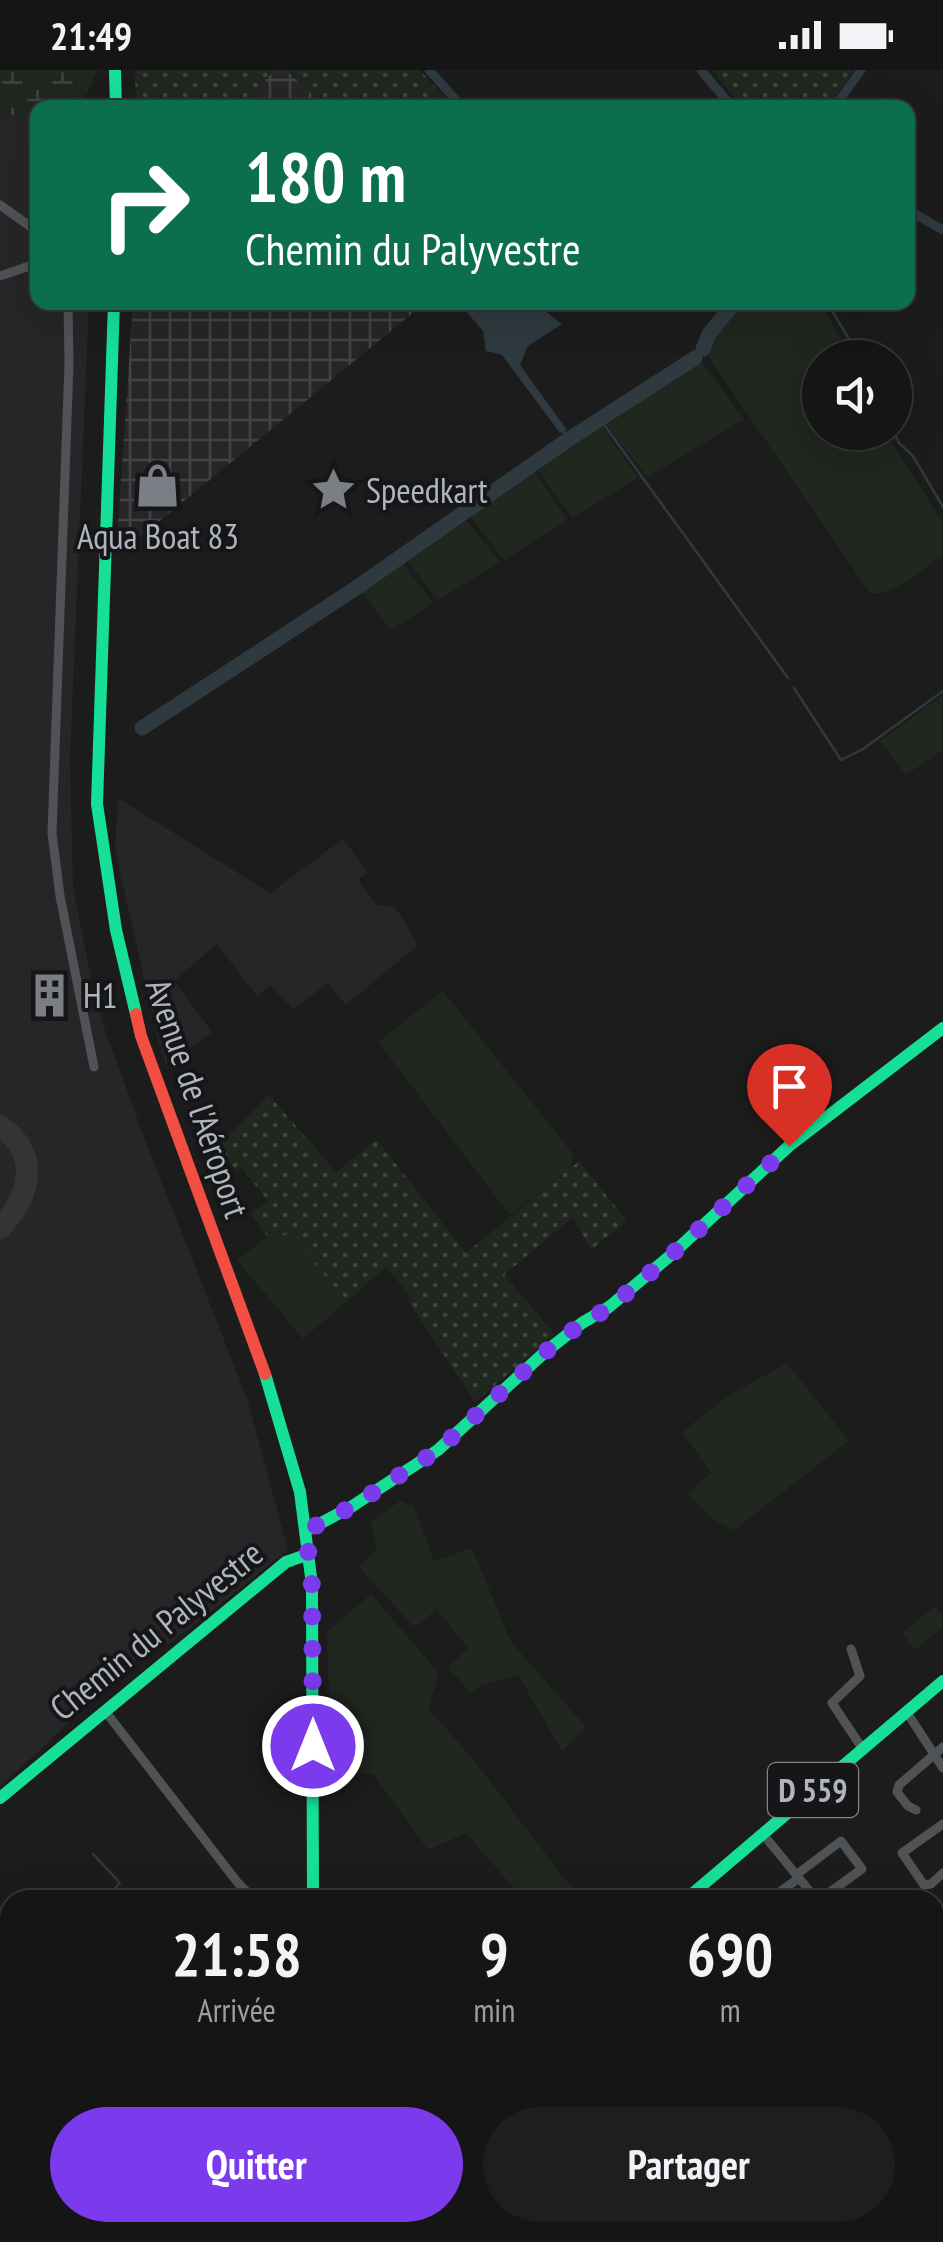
<!DOCTYPE html>
<html lang="fr">
<head>
<meta charset="utf-8">
<style>
  body { margin:0; font-family:"PT Sans Narrow",sans-serif; background:#1e1e1e; color:#f1f3f6; height:100vh; display:flex; flex-direction:column; font-size:38px; white-space:nowrap }
  * { box-sizing:border-box; margin:0 }
  p { font-size:32px; color:#9d9fa0 }
  .icon { flex:none; width:55px; height:55px; fill:none; stroke:currentColor; stroke-width:2; stroke-linecap:round; stroke-linejoin:round }
  .map { position:relative; flex:1; overflow:hidden }
  .side { position:absolute; left:0px; top:1820px; width:945px; height:352px; display:flex; flex-direction:column; background:#151515; border-radius:30px 30px 0 0; box-shadow:0 10px 40px #0002,0 0 0 2px #343434 }
  .side>* { flex:none }
  .guide { position:absolute; left:30px; top:30px; width:885px; height:210px; border-radius:20px; box-shadow:0 10px 40px #0002,0 0 0 2px #343434; background:#0b6e4f; color:#fff; overflow:hidden }
  .controls { position:absolute; left:802px; top:270px; display:grid; gap:20px }
  .controls a { display:grid; place-items:center; width:110px; height:110px; border-radius:50%; background:#151515; box-shadow:0 10px 40px #0002,0 0 0 2px #343434; font-size:50px }
  .pin { position:absolute; display:grid; place-items:center; width:85px; height:85px; color:#fff; margin:-102px -42px; border-radius:50% 50% 50% 0; rotate:-45deg; box-shadow:0 0 10px #0007 }
  .pin .icon { rotate:45deg }
  .me { position:absolute; width:110px; margin:-55px; rotate:0deg; stroke-linejoin:round; filter:drop-shadow(0 0 8px #0008) }
  .turn { display:flex; align-items:center; gap:35px; height:210px; padding:0 50px; font-size:45px }
  .turn .icon { width:130px; height:130px; stroke-width:2.5 }
  .turn b { display:block; font-size:70px; line-height:85px }
  .eta { display:flex; justify-content:space-evenly; align-items:center; height:170px; text-align:center }
  .eta b { font-size:60px; font-weight:600; line-height:70px }
  .primary-button { display:flex; gap:20px; margin-top:auto; padding:20px 50px }
  .primary-button a { flex:1; height:115px; border-radius:60px; background:#7c3aed; color:#fff; font-size:40px; font-weight:600; line-height:115px; text-align:center }
  .primary-button a+a { background:#1e1e1e; color:#f1f3f6 }
  .status { display:flex; justify-content:space-between; align-items:center; height:70px; padding:0 50px; background:#151515; direction:ltr }
  .status svg { height:28px; fill:currentColor }
  .map>svg:first-child { display:block }
  .built { fill:#262628 }
  .industrial { fill:url(#industrial-grid) }
  .green { fill:#20271f }
  .forest { fill:url(#forest-firs) }
  .wetland { fill:url(#wetland-marsh) }
  .park { fill:url(#park-dots) }
  .water { fill:#2e3a3f }
  .lines { fill:none; stroke-linecap:round; stroke-linejoin:round }
  .stream { stroke:#2e3a3f; stroke-width:2.5 }
  .canal { stroke:#2e3a3f; stroke-width:9 }
  .river { stroke:#2e3a3f; stroke-width:15 }
  .taxiway { stroke:#343434; stroke-width:22 }
  .street { stroke:#505355; stroke-width:9 }
  .fast { stroke:#16e098; stroke-width:12 }
  .slow { stroke:#ffcf43; stroke-width:12 }
  .jam { stroke:#f24e42; stroke-width:12 }
  .route { stroke:#7c3aed; stroke-width:18; stroke-dasharray:0 32.4 }
  .labels { text-anchor:middle; dominant-baseline:central; stroke-width:8; stroke-linejoin:round; paint-order:stroke }
  .shield { fill:#161618; stroke:#80858c; stroke-width:2.5 }
  .shield-label { font-size:32px; font-weight:bold; fill:#aeb5bd }
  .poi-label { font-size:35px; fill:#aeb5bd; stroke:#161618; text-anchor:start }
  .street-label { font-size:35px; fill:#aeb5bd; stroke:#161618 }
</style>
</head>
<body>
<div class="status"><b>21:49</b><svg viewBox="0 0 49 12"><path d="M0 12V9h3v3zM5 12V6h3v6zM10 12V3h3v9zM15 12V0h3v12zM26 1h20v11H26zM47 4h2v5h-2z"/></svg></div>
<div class="map">
<svg width="943" height="2172" viewBox="0 0 943 2172">
  <defs>
    <pattern id="industrial-grid" width="8" height="8" patternUnits="userSpaceOnUse" patternTransform="scale(2.5)"><rect width="8" height="8" fill="#262628"/><path d="M0 4h8M4 0v8" fill="none" stroke="#434345"/></pattern>
    <pattern id="forest-firs" width="22" height="20" patternUnits="userSpaceOnUse" patternTransform="scale(2.5)"><rect width="22" height="20" fill="#20271f"/><path d="M5 1l3.5 6h-7zM16 11l3.5 6h-7z" fill="#3e443e"/></pattern>
    <pattern id="wetland-marsh" width="20" height="14" patternUnits="userSpaceOnUse" patternTransform="scale(2.5)"><rect width="20" height="14" fill="#20271f"/><path d="M1 5h8M5 5V1M11 12h8M15 12V8" fill="none" stroke="#3e443e"/></pattern>
    <pattern id="park-dots" width="8" height="8" patternUnits="userSpaceOnUse" patternTransform="scale(2.5)"><rect width="8" height="8" fill="#20271f"/><path d="M2 2h.1M6 6h.1" fill="none" stroke="#3e443e" stroke-width="1.8" stroke-linecap="round"/></pattern>
  </defs>
  <rect width="100%" height="100%" fill="#1c1c1c"/>
  <!-- built -->
  <path class="built" d="M0,0H66L38,38V232L89,233L70,690L73,817L92,913L104,957L145,1070L247,1328L288,1480L171,1573L153,1575L0,1717Z
    M118,728L270,823L343,769L368,802L358,810L377,835L395,837L418,875L346,935L328,913L293,939L270,915L257,926L217,874L174,911L212,962L166,995L157,966L115,780Z"/>
  <!-- industrial -->
  <path class="industrial" d="M274,0H286L326,37L242,38Z
    M133,233V232L425,233L128,477L117,469Z"/>
  <!-- green -->
  <path class="green" d="M737,233H820L852,287L820,288V362L886,363L943,453V485C923,498 896,526 870,523L703,279Z
    M698,287L744,349L647,407L603,350Z
    M601,355L638,408L572,448L536,398Z
    M533,400L568,450L504,490L469,445Z
    M464,447L500,492L438,530L405,488Z
    M401,491L433,533L391,560L360,520Z
    M943,625V680L906,705L880,671Z
    M443,921L573,1084L571,1098L510,1145L378,972Z
    M287,1162L347,1231L303,1269L237,1190L267,1167L272,1172Z
    M787,1293L849,1371L734,1460L712,1449L688,1423L711,1403L682,1362L728,1326Z
    M400,1431L414,1436L434,1491L472,1478L511,1572L586,1657L562,1681L518,1605L481,1615L471,1623L448,1597L468,1578L437,1540L446,1531L417,1556L412,1555L359,1497L377,1480L371,1451Z
    M371,1524L439,1603L428,1638L473,1689L581,1830H524L466,1763L428,1780L374,1705L331,1698L327,1562Z
    M935,1536L943,1546V1557L915,1580L902,1563Z
    M0,2037L10,2046V2162L84,2163L77,2172H49L44,2169L0,2172Z"/>
  <!-- forest -->
  <path class="forest" d="M943,2002V2172H781L789,2163L935,2162V2009Z"/>
  <!-- wetland -->
  <path class="wetland" d="M0,0H99L78,37L38,38L37,45H0Z"/>
  <!-- park -->
  <path class="park" d="M135,0H274L242,38L136,37Z
    M286,0H420L453,37H326Z
    M712,0H854L828,37L746,38L738,32Z
    M269,1025L336,1102L377,1070L466,1183L579,1091L627,1151L591,1180L573,1147L504,1205L555,1264L475,1332L407,1229L410,1226L386,1197L347,1231L288,1163L272,1173L251,1144L268,1131L241,1097L235,1100L219,1075Z"/>
  <!-- water -->
  <path class="water" d="M459,233H535L562,254L528,276L520,295L567,360L560,363L502,285L486,281L483,261Z"/>
  <g class="lines">
    <!-- stream -->
    <path class="stream" d="M827,232L860,288
      M600,349L788,608
      M564,362L569,369
      M894,362L899,373L913,386L943,437
      M794,618L841,690L863,679L943,621
      M93,1784L120,1813L104,1830
      M0,1914L10,1900
      M0,2037L10,2046
      M140,2162L149,2172"/>
    <!-- canal -->
    <path class="canal" d="M429,0L463,38
      M701,0L727,31L737,38
      M834,38L861,0
      M908,140L943,160"/>
    <!-- river -->
    <path class="river" d="M703,279L709,264L735,232
      M142,658L356,518L569,369L695,288"/>
    <!-- taxiway -->
    <path class="taxiway" d="M0,1056C41,1084 30,1127 0,1158"/>
    <!-- street -->
    <path class="street" d="M0,135L38,162
      M0,206L38,193
      M68,232L69,294L52,763L60,826L94,997
      M851,1579L860,1606L832,1633L862,1678
      M105,1641L238,1813L248,1823L262,1830
      M906,1641L943,1698
      M916,1740L908,1736L897,1722L899,1715L943,1677
      M943,1754L902,1783L924,1815L931,1814L943,1803
      M762,1763L817,1830
      M796,1805L841,1771L862,1799L819,1830
      M769,1830L799,1808
      M935,1876L943,1870
      M935,1903L943,1901
      M935,1984L943,1979
      M935,2001L943,1996
      M236,2162L244,2172
      M536,2162L553,2172
      M284,2172V2162
      M399,2172L400,2162
      M699,2172L702,2162
      M731,2172L738,2162
      M777,2172L784,2162"/>
    <!-- fast -->
    <path class="fast" d="M115,0L116,38
      M114,232L97,734L116,860L136,944
      M265,1304L300,1422L312,1515L313,1830
      M306,1461L351,1437L438,1380L544,1283L582,1253L609,1237L671,1185L789,1076L943,958
      M0,1728L286,1492L309,1484
      M685,1830L943,1611
      M311,2162V2172"/>
    <!-- slow -->
    <path class="slow" d="M461,2172L465,2162"/>
    <!-- jam -->
    <path class="jam" d="M136,944L141,966L265,1304"/>
  </g>
  <g class="lines">
    <!-- route -->
    <path class="route" d="M313,1676L312,1516L306,1461L351,1437L438,1380L544,1283L582,1253L609,1238L671,1185L789,1076"/>
  </g>
  <!-- icons -->
  <defs>
    <symbol id="shop-bare" viewBox="-9 -9 18 18"><path d="M-5-2.5h2.3a2.7 3.5 0 0 1 5.4 0H5L5.5 6h-11ZM-1.5-2.5h3a1.5 2.3 0 0 0-3 0Z" fill="#7b7f85" stroke="#161618" stroke-width="2.5" paint-order="stroke"/></symbol>
    <symbol id="sight-bare" viewBox="-9 -9 18 18"><path d="M0-6L1.8-2.2L6-1.7L2.9 1.2L3.7 5.4L0 3.3L-3.7 5.4L-2.9 1.2L-6-1.7L-1.8-2.2Z" fill="#7b7f85" stroke="#161618" stroke-width="2.5" paint-order="stroke"/></symbol>
    <symbol id="building-bare" viewBox="-9 -9 18 18"><path d="M-4-6H4V6H1V3H-1V6H-4ZM-2.5-4.3h1.7v1.8h-1.7ZM.8-4.3h1.7v1.8H.8ZM-2.5-1h1.7V.8h-1.7ZM.8-1h1.7V.8H.8Z" fill="#7b7f85" stroke="#161618" stroke-width="2.5" paint-order="stroke"/></symbol>
  </defs>
  <g fill-rule="evenodd">
    <use href="#shop-bare" x="126" y="384" width="63" height="63"/>
    <use href="#sight-bare" x="302" y="388" width="63" height="63"/>
    <use href="#building-bare" x="18" y="894" width="63" height="63"/>
  </g>
  <g class="labels">
    <!-- shield labels -->
    <rect class="shield" x="768" y="1693" width="90" height="54" rx="8"/>
    <g class="shield-label">
      <text x="813" y="1720">D 559</text>
    </g>
    <!-- poi labels -->
    <g class="poi-label">
      <text x="366" y="420">Speedkart</text>
      <text x="158" y="466" text-anchor="middle">Aqua Boat 83</text>
      <text x="83" y="925">H1</text>
    </g>
    <!-- street labels -->
    <g class="street-label">
      <text transform="translate(198 1028) rotate(71)">Avenue de l'Aéroport</text>
      <text transform="translate(156 1560) rotate(-39)">Chemin du Palyvestre</text>
    </g>
  </g>
</svg>
<div class="controls">
<a><svg class="icon" aria-label="sound" viewBox="0 0 24 24"><path d="M4 9h4l5-4v14l-5-4H4zM17 9q2 3 0 6"/></svg></a>
</div>
<div class="pin" style="left:789px;top:1076px;background:#d93025"><svg class="icon" aria-label="arrive" viewBox="0 0 24 24"><path d="M6 21V4h12l-3 4 3 4H6"/></svg></div>
<svg class="me" style="left:313px;top:1676px" viewBox="-20 -20 40 40"><circle r="17" fill="#7c3aed" stroke="#fff" stroke-width="3"/><path d="M0-11L8 9 0 5-8 9z" fill="#fff"/></svg>
<div class="guide">
<div class="turn"><svg class="icon" aria-label="right" viewBox="0 0 24 24"><path d="M7 20v-9h11M14 6l5 5-5 5"/></svg><div><b>180 m</b>Chemin du Palyvestre</div></div>
</div>
<section class="side">
<div class="eta">
<div><b>21:58</b><p>Arrivée</p></div>
<div><b>9</b><p>min</p></div>
<div><b>690</b><p>m</p></div>
</div>
<div class="primary-button"><a>Quitter</a><a>Partager</a></div>
</section>
</div>
</body>
</html>
